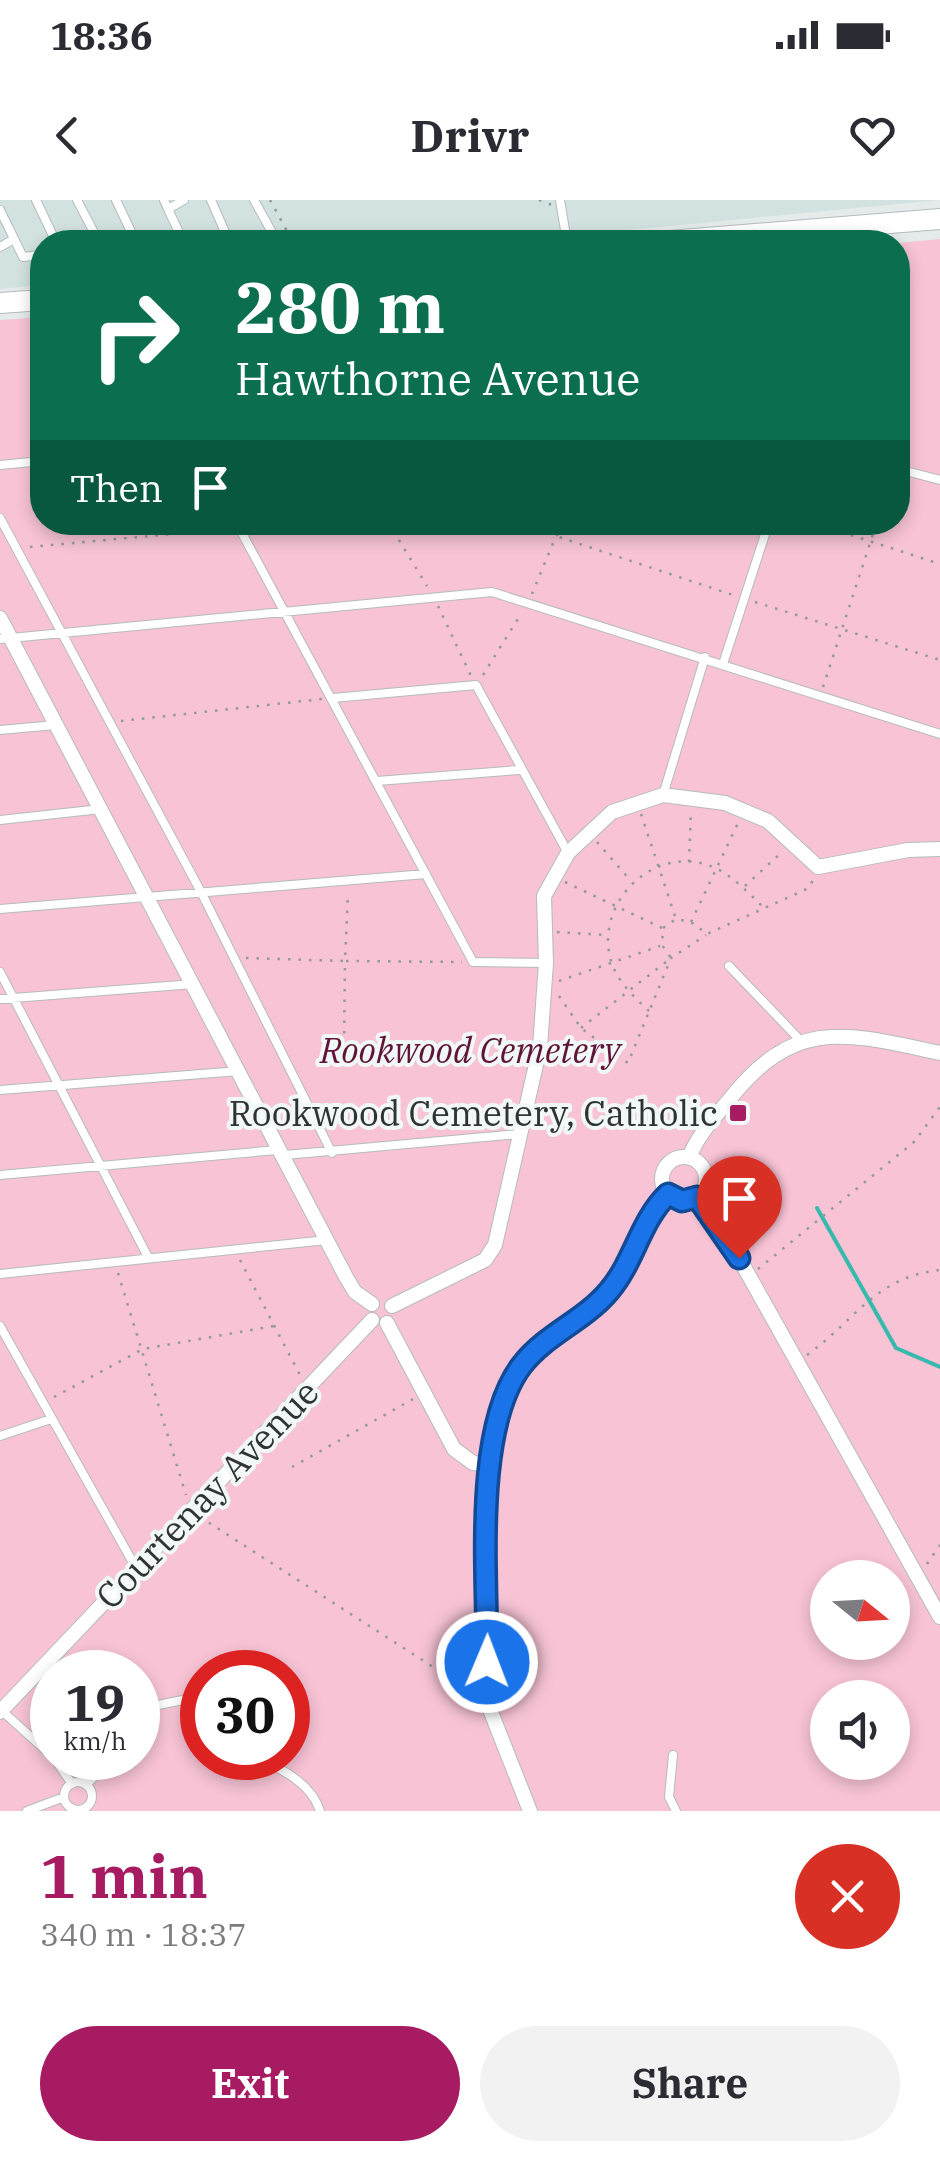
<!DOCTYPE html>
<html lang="en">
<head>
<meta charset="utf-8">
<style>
  body { margin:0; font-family:"IBM Plex Serif",serif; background:#f2f2f3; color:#2b2b33; height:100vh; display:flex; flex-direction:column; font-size:38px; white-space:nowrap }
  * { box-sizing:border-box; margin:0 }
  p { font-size:32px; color:#7c7c81 }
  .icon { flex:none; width:55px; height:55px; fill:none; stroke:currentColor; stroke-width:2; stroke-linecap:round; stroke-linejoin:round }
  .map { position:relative; height:1611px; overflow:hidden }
  .details { display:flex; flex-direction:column; background:#fff; flex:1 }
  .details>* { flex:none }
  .guide { position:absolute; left:30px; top:30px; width:880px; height:305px; border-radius:40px; box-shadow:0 5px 15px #0003; background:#0b6e4f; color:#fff; overflow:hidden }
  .needle { width:65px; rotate:108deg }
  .controls { position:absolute; left:810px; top:1360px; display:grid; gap:20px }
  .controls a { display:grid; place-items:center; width:100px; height:100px; border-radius:50%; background:#fff; box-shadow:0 5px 15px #0003; font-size:50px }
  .speed { position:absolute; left:30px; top:1450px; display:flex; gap:20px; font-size:50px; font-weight:700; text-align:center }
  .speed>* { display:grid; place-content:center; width:130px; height:130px; border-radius:50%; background:#fff; box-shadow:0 5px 15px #0003; line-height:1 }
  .speed small { font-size:25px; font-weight:400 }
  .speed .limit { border:15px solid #d22; background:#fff; color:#111 }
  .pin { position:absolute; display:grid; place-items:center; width:85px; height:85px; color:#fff; margin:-102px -42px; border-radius:50% 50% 50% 0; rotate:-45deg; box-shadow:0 0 10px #0007 }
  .pin .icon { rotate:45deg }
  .me { position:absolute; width:110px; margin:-55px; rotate:1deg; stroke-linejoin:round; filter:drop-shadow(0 0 8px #0008) }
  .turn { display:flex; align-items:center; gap:35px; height:210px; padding:0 40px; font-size:45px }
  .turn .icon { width:130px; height:130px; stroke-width:2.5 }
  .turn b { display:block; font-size:70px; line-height:85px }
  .then { display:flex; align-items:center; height:95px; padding:0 40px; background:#0003; gap:20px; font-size:38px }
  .round { display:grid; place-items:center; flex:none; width:105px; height:105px; border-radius:52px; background:#f2f2f3 }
  .head { display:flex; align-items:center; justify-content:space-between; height:170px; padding:0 40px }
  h1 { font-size:60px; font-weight:800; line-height:75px; color:#a61b62 }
  .primary-button { display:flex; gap:20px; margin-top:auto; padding:20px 40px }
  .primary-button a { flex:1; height:115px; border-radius:60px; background:#a61b62; color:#fff; font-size:40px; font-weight:800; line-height:115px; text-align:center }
  .primary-button a+a { background:#f2f2f3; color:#2b2b33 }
  .status { display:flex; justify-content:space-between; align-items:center; height:70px; padding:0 50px; background:#fff; direction:ltr }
  .status svg { height:28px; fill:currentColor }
  header { display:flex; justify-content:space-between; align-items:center; height:130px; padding:0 40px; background:#fff; font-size:45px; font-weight:800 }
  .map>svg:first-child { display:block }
  .built { fill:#d2e2e0 }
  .green { fill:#f7c3d5; fill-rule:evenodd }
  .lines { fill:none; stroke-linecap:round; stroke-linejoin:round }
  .stream { stroke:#37b9ad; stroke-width:4 }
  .service-casing { stroke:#b5bcbb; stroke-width:10 }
  .minor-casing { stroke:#b5bcbb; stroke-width:16 }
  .secondary-casing { stroke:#b5bcbb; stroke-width:22 }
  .path { stroke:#939998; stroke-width:2.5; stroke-dasharray:2.5 8; stroke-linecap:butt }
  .service { stroke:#fff; stroke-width:8 }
  .minor { stroke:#fff; stroke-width:14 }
  .secondary { stroke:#fff; stroke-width:20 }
  .route-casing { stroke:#114b97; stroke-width:25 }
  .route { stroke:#1a73e8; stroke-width:18 }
  .poi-dot { fill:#a61b62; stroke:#f1f8f7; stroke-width:4 }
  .labels { text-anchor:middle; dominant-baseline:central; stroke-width:8; stroke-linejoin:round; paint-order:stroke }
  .park-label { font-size:35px; font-style:italic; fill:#601438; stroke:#f1f8f7 }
  .poi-label { font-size:35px; fill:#303333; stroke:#f1f8f7; text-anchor:end }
  .street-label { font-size:35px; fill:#303333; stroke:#f1f8f7 }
</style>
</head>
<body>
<div class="status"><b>18:36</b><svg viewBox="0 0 49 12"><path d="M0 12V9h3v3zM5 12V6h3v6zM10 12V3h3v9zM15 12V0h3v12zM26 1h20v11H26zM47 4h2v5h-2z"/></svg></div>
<header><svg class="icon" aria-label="back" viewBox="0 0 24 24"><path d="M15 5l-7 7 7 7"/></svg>Drivr<svg class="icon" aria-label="heart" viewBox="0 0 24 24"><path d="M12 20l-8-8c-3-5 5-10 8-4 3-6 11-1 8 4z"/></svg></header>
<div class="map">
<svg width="940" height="1611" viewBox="0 0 940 1611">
  <rect width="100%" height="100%" fill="#e4ebea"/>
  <!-- built -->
  <path class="built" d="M0,0H940L502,42H42V85L0,89Z"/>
  <!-- green -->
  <path class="green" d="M940,39V1611H0V120L42,117V322H898V43ZM828,1378H892V1442H828ZM52,1472H138V1558H52ZM202,1472H288V1558H202ZM828,1498H892V1562H828Z"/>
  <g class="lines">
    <!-- stream -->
    <path class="stream" d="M817,1008L896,1148L940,1167"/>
    <defs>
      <path id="service" d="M36,0L56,42
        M77,0L99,42
        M116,0L136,42
        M164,0L168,9L184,0
        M211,0L228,39
        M254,0L274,36
        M560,0L567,42
        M168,9L183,41
        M0,10L23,57L42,55
        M171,42L274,36L276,42
        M0,47L14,39
        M0,265L42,261
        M898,269L940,280
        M0,318L201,692L332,953
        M236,322L473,762L546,763
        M0,439L492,392L940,534
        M723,464L769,322
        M333,498L476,485L568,653
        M0,530L55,525
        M377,581L519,570
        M663,595L705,457
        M0,620L101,609
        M0,709L426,674
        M729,766L800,840
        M0,772L148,1057
        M0,799L194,784
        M0,890L239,871
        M285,955L519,934
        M0,975L277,950
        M0,1074L327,1040
        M0,1126L136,1368
        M0,1236L51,1219
        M0,1509L52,1556
        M138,1523L148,1507L183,1500L202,1512
        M673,1555L669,1597L676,1611
        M54,1558L72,1584
        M258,1558C282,1569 312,1584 320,1611
        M64 1596a14 14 0 1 1 28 0a14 14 0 1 1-28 0Z
        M86,1585L113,1558
        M27,1611L64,1597"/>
      <path id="minor" d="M0,418L346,1077L355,1092L372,1104
        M662 979a22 22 0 1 1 44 0a22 22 0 1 1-44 0Z
        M689,958C697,936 714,918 729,900C795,816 846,833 940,853
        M697,997L739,1058L940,1417
        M392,1106L485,1060L495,1045L540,847L546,763L544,696L568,653L612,612L663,595L725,603L768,621L818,667L908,650L940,649
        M387,1123L454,1249L473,1263L489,1265
        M0,1512L372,1120
        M530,1611L487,1502L489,1265L496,1219L520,1167L544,1141L609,1091L668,994"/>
      <path id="secondary" d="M657,42L940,19
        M0,103L42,100"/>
    </defs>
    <!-- service casing -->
    <use href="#service" class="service-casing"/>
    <!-- minor casing -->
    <use href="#minor" class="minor-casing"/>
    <!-- secondary casing -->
    <use href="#secondary" class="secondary-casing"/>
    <!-- path -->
    <path class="path" d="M270,0L293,42
      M539,0L552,5
      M388,322L427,386
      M546,322L556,336L733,395
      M811,322L940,364
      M249,326L277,322
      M30,347L226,329
      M532,394L556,336L572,322
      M755,402L940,460
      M438,406L471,476
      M483,475L521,414
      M823,487L877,322
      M121,521L322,499
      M641,614L676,719
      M597,642L631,681
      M689,662L691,610
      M565,682L662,728
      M745,686L783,651
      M691,722L739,621
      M557,732L607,735
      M246,758L345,761L348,693
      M559,781L660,746
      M559,796L581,828L628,863L671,758L706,735
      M649,811C634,797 617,781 611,761C593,699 661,637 721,671C736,680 750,694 763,707
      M581,828L671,758L662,745L663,728L676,719L691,722L707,734L809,688L813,680
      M344,844L345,761L462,762
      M240,1060L301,1177
      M758,1069L914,942L940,907
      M118,1073L186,1295
      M807,1155C856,1120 875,1077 940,1070
      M54,1197L143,1149L274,1126
      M292,1267L413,1199
      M200,1317L475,1494
      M927,1364L940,1345"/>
    <!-- service -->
    <use href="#service" class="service"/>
    <!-- minor -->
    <use href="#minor" class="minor"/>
    <!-- secondary -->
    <use href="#secondary" class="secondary"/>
  </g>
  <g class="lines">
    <defs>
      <path id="route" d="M487,1462C488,1381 472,1230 522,1165C546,1134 584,1121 609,1091C634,1062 640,1021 668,994L682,1001L697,997L739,1058"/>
    </defs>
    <!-- route casing -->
    <use href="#route" class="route-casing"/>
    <!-- route -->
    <use href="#route" class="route"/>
  </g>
  <!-- markers -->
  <rect class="poi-dot" x="728" y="903" width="20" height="20" rx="5"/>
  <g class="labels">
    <!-- park labels -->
    <g class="park-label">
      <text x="470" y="850">Rookwood Cemetery</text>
    </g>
    <!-- poi labels -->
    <g class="poi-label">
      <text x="718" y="913">Rookwood Cemetery, Catholic</text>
    </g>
    <!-- street labels -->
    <g class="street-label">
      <text transform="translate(207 1294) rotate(-46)">Courtenay Avenue</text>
    </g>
  </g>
</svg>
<div class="controls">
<a><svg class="needle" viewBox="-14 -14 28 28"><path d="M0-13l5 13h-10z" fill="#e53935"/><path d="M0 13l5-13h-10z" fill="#7c7c81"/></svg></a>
<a><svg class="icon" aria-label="sound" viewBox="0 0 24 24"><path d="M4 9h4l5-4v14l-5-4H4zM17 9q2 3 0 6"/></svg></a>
</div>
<div class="speed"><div>19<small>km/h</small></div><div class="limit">30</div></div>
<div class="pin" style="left:739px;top:1058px;background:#d93025"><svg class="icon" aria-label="arrive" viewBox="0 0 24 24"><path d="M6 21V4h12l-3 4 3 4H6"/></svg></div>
<svg class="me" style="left:487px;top:1462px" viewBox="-20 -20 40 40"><circle r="17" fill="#1a73e8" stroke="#fff" stroke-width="3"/><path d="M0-11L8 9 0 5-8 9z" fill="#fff"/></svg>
<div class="guide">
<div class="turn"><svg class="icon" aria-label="right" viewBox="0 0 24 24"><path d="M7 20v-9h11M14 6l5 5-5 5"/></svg><div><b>280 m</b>Hawthorne Avenue</div></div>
<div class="then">Then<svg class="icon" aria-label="arrive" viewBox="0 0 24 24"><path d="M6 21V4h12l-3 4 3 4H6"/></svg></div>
</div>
</div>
<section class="details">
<div class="head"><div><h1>1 min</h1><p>340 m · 18:37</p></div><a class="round" style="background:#d93025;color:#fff"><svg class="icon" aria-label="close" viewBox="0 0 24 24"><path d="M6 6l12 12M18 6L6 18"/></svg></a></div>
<div class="primary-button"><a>Exit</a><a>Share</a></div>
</section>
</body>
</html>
